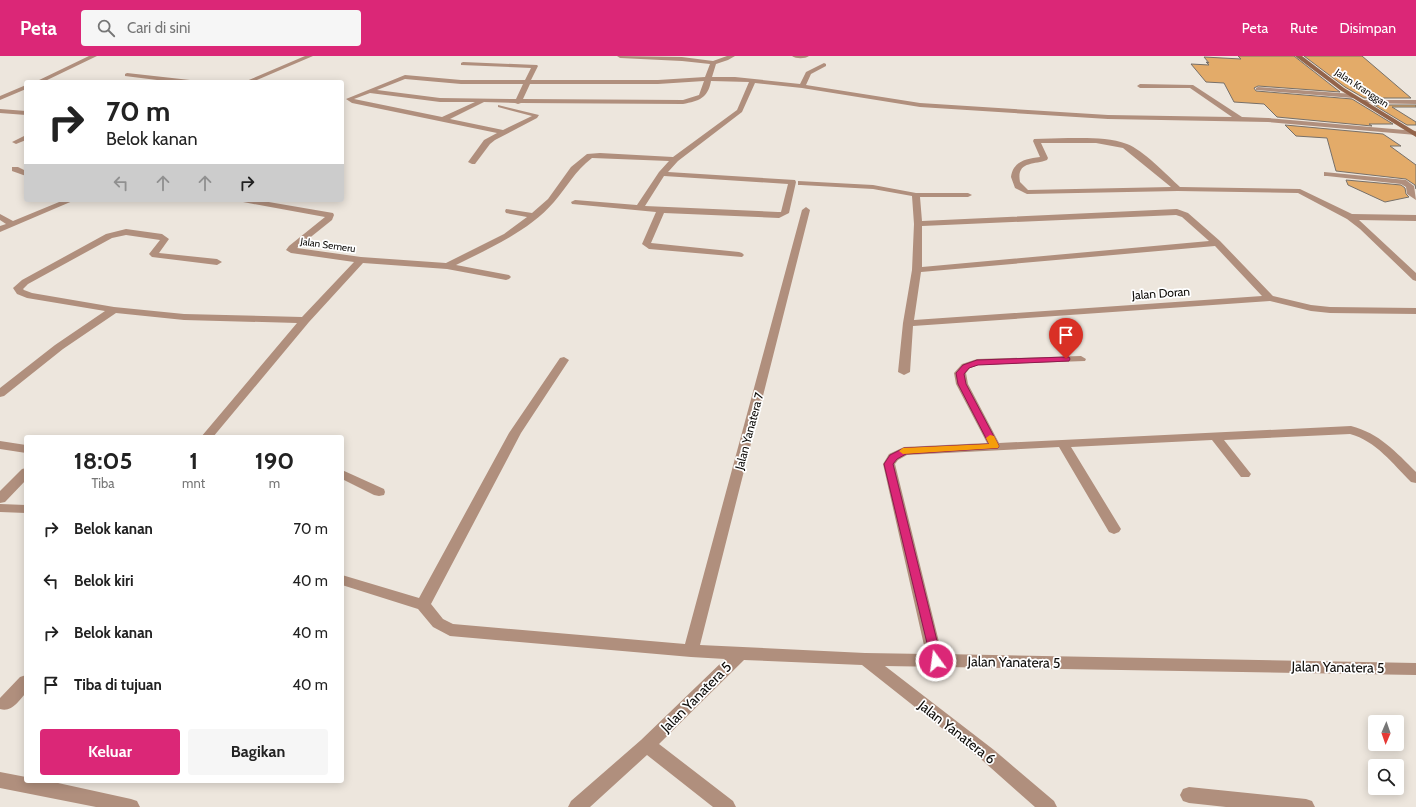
<!DOCTYPE html>
<html lang="id">
<head>
<meta charset="utf-8">
<style>
  body { margin:0; font-family:Cabin,sans-serif; background:#f6f6f6; color:#222; height:100vh; display:flex; flex-direction:column; font-size:15px; white-space:nowrap }
  * { box-sizing:border-box; margin:0 }
  p { font-size:13px; color:#767676 }
  .icon { flex:none; width:22px; height:22px; fill:none; stroke:currentColor; stroke-width:2; stroke-linecap:round; stroke-linejoin:round }
  .map { position:relative; flex:1; overflow:hidden }
  .sheet { position:absolute; left:24px; top:379px; width:320px; height:348px; display:flex; flex-direction:column; background:#fff; border-radius:4px; box-shadow:0 2px 10px #0003 }
  .sheet>* { flex:none }
  .guide { position:absolute; left:24px; top:24px; width:320px; height:122px; border-radius:4px; box-shadow:0 2px 10px #0003; background:#fff; color:#222; overflow:hidden }
  .needle { width:26px; rotate:182deg }
  .tools { position:absolute; left:1368px; top:659px; display:grid; gap:8px }
  .tools a { display:grid; place-items:center; width:36px; height:36px; border-radius:4px; background:#fff; box-shadow:0 2px 10px #0003; font-size:20px }
  .pin { position:absolute; display:grid; place-items:center; width:34px; height:34px; color:#fff; margin:-41px -17px; border-radius:50% 50% 50% 0; rotate:-45deg; box-shadow:0 0 4px #0007 }
  .pin .icon { rotate:45deg }
  .me { position:absolute; width:44px; margin:-22px; rotate:346deg; stroke-linejoin:round; filter:drop-shadow(0 0 3px #0008) }
  .turn { display:flex; align-items:center; gap:14px; height:84px; padding:0 16px; font-size:18px }
  .turn .icon { width:52px; height:52px; stroke-width:2.5 }
  .turn b { display:block; font-size:28px; line-height:34px }
  .lanes { display:flex; align-items:center; height:38px; padding:0 16px; background:#0003; justify-content:center; gap:20px; direction:ltr }
  .lanes .off { opacity:.35 }
  .eta { display:flex; justify-content:space-evenly; align-items:center; height:68px; text-align:center }
  .eta b { font-size:24px; font-weight:700; line-height:28px }
  .cta { display:flex; gap:8px; margin-top:auto; padding:8px 16px }
  .cta a { flex:1; height:46px; border-radius:4px; background:#db2777; color:#fff; font-size:16px; font-weight:700; line-height:46px; text-align:center }
  .cta a+a { background:#f6f6f6; color:#222 }
  ul { padding:0; list-style:none }
  li { display:flex; align-items:center; gap:12px; height:52px; padding:0 16px }
  li div { flex:1 }
  li b { display:block; font-size:15px }
  li em { font-style:normal }
  header { display:flex; align-items:center; gap:24px; box-sizing:border-box; height:56px; padding:0 20px; background:#db2777; color:#fff }
  header strong { font-size:19px }
  nav { display:flex; gap:22px; margin-inline-start:auto; font-size:14px }
  .search { width:280px; height:36px; background:#f6f6f6; display:flex; align-items:center; gap:10px; box-sizing:border-box; padding:0 14px; border-radius:4px; color:#767676; font-size:15px }
  .map>svg:first-child { display:block }
  .building { fill:#e3ab69; stroke:#777069 }
  .lines { fill:none; stroke-linecap:round; stroke-linejoin:round }
  .street { fill:#b08f7d; fill-rule:evenodd }
  .secondary { fill:#93644a; fill-rule:evenodd }
  .route { fill:#db2777; stroke:#8e194d }
  .slow { fill:#f59e0b }
  .labels { text-anchor:middle; dominant-baseline:central; stroke-width:3.5; stroke-linejoin:round; paint-order:stroke }
  .far-street-label { font-size:10px; fill:#0e0c09; stroke:#fff }
  .street-label { font-size:12px; fill:#0e0c09; stroke:#fff }
  .near-street-label { font-size:14px; fill:#0e0c09; stroke:#fff }
</style>
</head>
<body>
<header>
<strong>Peta</strong>
<div class="search"><svg class="icon" aria-label="search" viewBox="0 0 24 24"><circle cx="10" cy="10" r="6"/><path d="M15 15l6 6"/></svg>Cari di sini</div>
<nav><a>Peta</a><a>Rute</a><a>Disimpan</a></nav>
</header>
<div class="map">
<svg width="1416" height="751" viewBox="0 0 1416 751">
  <rect width="100%" height="100%" fill="#ede6dd"/>
  <!-- building -->
  <path class="building" d="M1238,0H1294L1340,36L1258,30L1254,32L1256,35L1352,43L1393,68H1369L1372,70L1277,61L1264,48L1234,46L1224,27L1206,26L1191,8L1209,9L1206,6L1209,7L1204,1L1241,3Z
    M1304,0H1362L1411,42H1364L1345,31Z
    M1374,49H1416V51H1392L1416,66V69H1407Z
    M1285,69L1383,78L1401,90H1390L1416,109V133L1415,129L1406,123L1336,115L1327,82L1296,80Z
    M1346,124L1401,129L1405,132L1406,138L1409,141L1385,146L1348,129Z"/>
  <g class="lines">
    <!-- street -->
    <path class="street" d="M89,0H97L43,26H35Z
      M305,0H313L252,26H244Z
      M617,0L682,1L713,5L727,0H735L728,4L716,8L712,21H735L800,28L806,16L824,7L826,8V10L811,18L806,29L920,47L1108,59L1232,61L1190,32H1140L1137,30L1140,28L1193,29L1242,61L1268,62L1416,75V79L1268,66L1108,63L920,51L802,32L755,27L742,56L678,105L668,116L795,124L796,126L789,157L779,162L664,157L651,187L739,196L742,197L744,199L742,201L649,193L642,188L656,156L572,148L571,146L575,144L637,149L659,116L669,105L592,102C574,116 568,130 554,146C529,175 490,192 456,209L509,219L511,221L509,223L506,224L447,213L363,207L309,266L213,381H201L297,267L184,264L116,257L63,293L4,340L0,341V332L55,289L105,255L27,242L17,238L13,232L22,224L106,178L126,173L162,178L169,183L159,197L217,203L222,206L217,209L152,201L149,198L160,184L126,179L112,182L28,228L23,233L24,234L32,237L114,251L184,258L302,261L354,206L291,197L286,194L289,190L325,161L243,146L239,144H257L333,157L334,159L332,164L297,192L361,201L446,207L504,178L527,161L506,157L505,155L506,153L532,157L548,143L571,111L587,98L600,97L673,101L737,54L749,26L711,25C708,42 699,45 683,48L521,47L518,48L515,47L484,46L450,63L503,74L532,60L498,51V49L539,59L537,62L495,84L490,88L475,108H472L468,106L484,84L497,77L352,47L346,43L405,19L461,24H525L531,12L461,9V7L463,6L537,9L538,10L531,24H658L705,21L710,8L682,5L620,2ZM405,23L461,28H523L516,43L440,42L377,34ZM704,25L699,39L683,44L523,43L530,28H658ZM370,37L440,46H475L442,61L354,43ZM664,120L788,128L781,156H778L645,150Z
      M792,0H809C805,3 796,3 792,0Z
      M127,17L190,24L193,26H173L125,20V18Z
      M26,29V33L0,44V40Z
      M1258,31L1353,38L1356,40L1353,42L1256,34V32Z
      M1363,44H1416V48L1361,47V45Z
      M0,53L26,55V59L0,57Z
      M26,79V84L16,88L12,86Z
      M1068,82C1087,82 1109,81 1127,88C1143,94 1167,119 1180,131L1300,133L1352,158L1416,159V165L1359,164L1416,217V225L1413,224L1360,173L1347,163L1298,137L1178,135L1027,138L1015,132L1011,121C1013,105 1026,103 1040,101L1033,85L1034,83ZM1041,87H1096L1123,92L1171,131L1028,134L1020,126C1016,105 1034,109 1047,104L1048,102Z
      M12,111H18L26,115V120L12,115Z
      M1324,116L1406,124L1414,130L1416,144L1407,138L1406,131L1401,128L1327,120H1324Z
      M798,125L873,129L916,137H968L972,139L968,141H920L922,165L1177,153L1188,157L1220,185L1273,240L1311,249L1330,251L1416,252V258L1330,257L1311,255L1270,245L913,270L910,316L904,319L898,316L903,267L912,214L914,168L912,140L873,133L801,129H798ZM1176,159L1182,161L1209,185L922,211V170ZM1215,190L1262,240L914,264L921,216Z
      M64,144H75L0,176V170L6,168L0,164V158L13,165Z
      M806,151L810,154L700,589L865,597L926,598L883,408L889,398L904,391L987,387L956,328L954,317L962,308L977,303L1081,300L1086,303L1085,305L978,309L970,312L966,317L968,328L999,387L1351,370C1379,377 1396,396 1416,416V427L1411,426C1393,408 1376,385 1350,378L1224,384L1251,418L1249,421H1241L1212,384L1071,391L1121,473L1119,476L1114,478L1109,476L1059,391L907,399L898,404L895,408L942,598L1416,607V619L885,610L994,694L1054,745L1057,751H1035L982,704L862,609L744,604L659,688L733,745L736,751H713L647,699L590,751H568L571,745L641,684L725,603L691,601L450,580L433,571L418,553L342,529V519L419,542L509,377L560,302L564,301L569,304L521,377L431,548L443,563L453,568L685,588L802,154Z
      M0,385L26,389V397L0,393Z
      M26,412V424L5,446L0,447V435L22,413Z
      M342,414L384,433L385,436L384,439L379,440L374,439L342,423Z
      M0,448L26,449V457L0,456Z
      M26,619V637C19,644 12,657 0,653V642L20,621Z
      M0,716L26,721V725H49L131,743L137,745L140,751H96L0,732Z
      M1189,731L1306,743L1312,745L1315,751H1226L1189,747L1183,745L1180,739L1183,733Z"/>
    <!-- secondary -->
    <path class="secondary" d="M1295,0H1302L1344,32L1416,76V81L1340,34Z"/>
  </g>
  <!-- route -->
  <path class="route" d="M1066,301H1069L1070,303L1069,305L978,309L969,312L964,318L966,328L999,390L998,392L906,398L897,403L893,408L942,605L940,608L936,609L932,608L884,408L890,399L904,392L989,388L958,328L956,317L963,309L977,304Z"/>
  <!-- slow -->
  <path class="slow" d="M990,379L994,380L999,390L998,392L903,398L899,395L903,392L989,388L986,382Z"/>
  <g class="labels">
    <!-- far-street labels -->
    <g class="far-street-label">
      <text transform="translate(1362 32) rotate(33)">Jalan Kranggan</text>
      <text transform="translate(328 189) rotate(8)">Jalan Semeru</text>
    </g>
    <!-- street labels -->
    <g class="street-label">
      <text transform="translate(1161 237) rotate(-4)">Jalan Doran</text>
      <text transform="translate(749 375) rotate(-75)">Jalan Yanatera 7</text>
    </g>
    <!-- near-street labels -->
    <g class="near-street-label">
      <text transform="translate(1014 606) rotate(1)">Jalan Yanatera 5</text>
      <text transform="translate(1338 611) rotate(1)">Jalan Yanatera 5</text>
      <text transform="translate(696 641) rotate(-45)">Jalan Yanatera 5</text>
      <text transform="translate(957 676) rotate(38)">Jalan Yanatera 6</text>
    </g>
  </g>
</svg>
<div class="tools">
<a><svg class="needle" viewBox="-14 -14 28 28"><path d="M0-13l5 13h-10z" fill="#e53935"/><path d="M0 13l5-13h-10z" fill="#767676"/></svg></a>
<a><svg class="icon" aria-label="search" viewBox="0 0 24 24"><circle cx="10" cy="10" r="6"/><path d="M15 15l6 6"/></svg></a>
</div>
<div class="pin" style="left:1066px;top:303px;background:#d93025"><svg class="icon" aria-label="arrive" viewBox="0 0 24 24"><path d="M6 21V4h12l-3 4 3 4H6"/></svg></div>
<svg class="me" style="left:936px;top:605px" viewBox="-20 -20 40 40"><circle r="17" fill="#db2777" stroke="#fff" stroke-width="3"/><path d="M0-11L8 9 0 5-8 9z" fill="#fff"/></svg>
<div class="guide">
<div class="turn"><svg class="icon" aria-label="right" viewBox="0 0 24 24"><path d="M7 20v-9h11M14 6l5 5-5 5"/></svg><div><b>70 m</b>Belok kanan</div></div>
<div class="lanes"><svg class="icon off" aria-label="left" viewBox="0 0 24 24"><path d="M17 20v-9H6M10 6l-5 5 5 5"/></svg><svg class="icon off" aria-label="ahead" viewBox="0 0 24 24"><path d="M12 20V5M6 11l6-6 6 6"/></svg><svg class="icon off" aria-label="ahead" viewBox="0 0 24 24"><path d="M12 20V5M6 11l6-6 6 6"/></svg><svg class="icon" aria-label="right" viewBox="0 0 24 24"><path d="M7 20v-9h11M14 6l5 5-5 5"/></svg></div>
</div>
<section class="sheet">
<div class="eta">
<div><b>18:05</b><p>Tiba</p></div>
<div><b>1</b><p>mnt</p></div>
<div><b>190</b><p>m</p></div>
</div>
<ul>
<li><svg class="icon" aria-label="right" viewBox="0 0 24 24"><path d="M7 20v-9h11M14 6l5 5-5 5"/></svg><div><b>Belok kanan</b></div><em>70 m</em></li>
<li><svg class="icon" aria-label="left" viewBox="0 0 24 24"><path d="M17 20v-9H6M10 6l-5 5 5 5"/></svg><div><b>Belok kiri</b></div><em>40 m</em></li>
<li><svg class="icon" aria-label="right" viewBox="0 0 24 24"><path d="M7 20v-9h11M14 6l5 5-5 5"/></svg><div><b>Belok kanan</b></div><em>40 m</em></li>
<li><svg class="icon" aria-label="arrive" viewBox="0 0 24 24"><path d="M6 21V4h12l-3 4 3 4H6"/></svg><div><b>Tiba di tujuan</b></div><em>40 m</em></li>
</ul>
<div class="cta"><a>Keluar</a><a>Bagikan</a></div>
</section>
</div>
</body>
</html>
